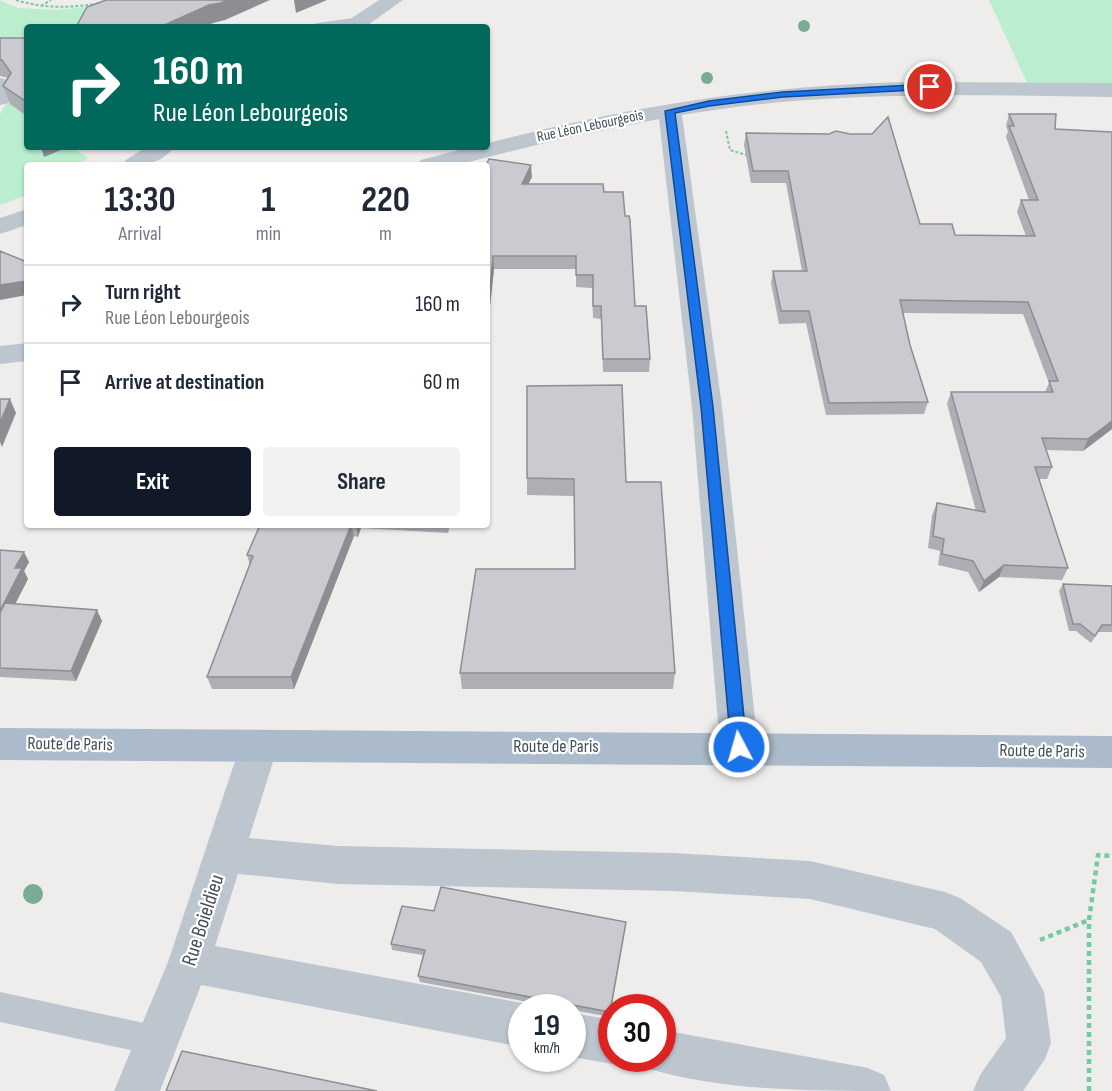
<!DOCTYPE html>
<html lang="en">
<head>
<meta charset="utf-8">
<style>
  body { margin:0; font-family:"Sofia Sans Condensed",sans-serif; background:#f2f2f3; color:#1f2937; height:100vh; display:flex; flex-direction:column; font-size:22px; white-space:nowrap }
  * { box-sizing:border-box; margin:0 }
  p { font-size:20px; color:#747a83 }
  .icon { flex:none; width:33px; height:33px; fill:none; stroke:currentColor; stroke-width:2; stroke-linecap:round; stroke-linejoin:round }
  .map { position:relative; flex:1; overflow:hidden }
  .details { position:absolute; left:24px; top:162px; width:466px; height:366px; display:flex; flex-direction:column; background:#fff; border-radius:6px; box-shadow:0 2px 4px #0004 }
  .details>* { flex:none }
  .guide { position:absolute; left:24px; top:24px; width:466px; height:126px; border-radius:6px; box-shadow:0 2px 4px #0004; background:#00695c; color:#fff; overflow:hidden }
  .speed { position:absolute; left:508px; top:994px; display:flex; gap:12px; font-size:30px; font-weight:700; text-align:center }
  .speed>* { display:grid; place-content:center; width:78px; height:78px; border-radius:50%; background:#fff; box-shadow:0 2px 4px #0004; line-height:1 }
  .speed small { font-size:15px; font-weight:400 }
  .speed .limit { border:9px solid #d22; background:#fff; color:#111 }
  .pin { position:absolute; display:grid; place-items:center; width:51px; height:51px; color:#fff; margin:-26px; border:3px solid #fff; border-radius:50%; box-shadow:0 2px 6px #0007 }
  .me { position:absolute; width:66px; margin:-33px; rotate:354deg; stroke-linejoin:round; filter:drop-shadow(0 0 4px #0008) }
  .turn { display:flex; align-items:center; gap:21px; height:126px; padding:0 30px; font-size:27px }
  .turn .icon { width:78px; height:78px; stroke-width:2.5 }
  .turn b { display:block; font-size:42px; line-height:51px }
  .eta { display:flex; justify-content:space-evenly; align-items:center; height:102px; text-align:center }
  .eta b { font-size:36px; font-weight:700; line-height:42px }
  .primary-button { display:flex; gap:12px; margin-top:auto; padding:12px 30px }
  .primary-button a { flex:1; height:69px; border-radius:6px; background:#111827; color:#fff; font-size:24px; font-weight:700; line-height:69px; text-align:center }
  .primary-button a+a { background:#f2f2f3; color:#1f2937 }
  ul { padding:0; list-style:none }
  li { display:flex; align-items:center; gap:18px; height:78px; padding:0 30px; border-top:2px solid #e0e1e3 }
  li div { flex:1 }
  li b { display:block; font-size:22px }
  li em { font-style:normal }
  .map>svg:first-child { display:block }
  .green { fill:#baeecf }
  .lines { fill:none; stroke-linecap:round; stroke-linejoin:round }
  .path-far1 { stroke:#72cba2; stroke-width:2; stroke-dasharray:3 2; stroke-linecap:butt }
  .path { stroke:#72cba2; stroke-width:4.5; stroke-dasharray:5 4; stroke-linecap:butt }
  .lane { fill:#bdc6cf; fill-rule:evenodd }
  .street { fill:#bdc6cf; fill-rule:evenodd }
  .primary { fill:#acbbcc; fill-rule:evenodd }
  .tree { fill:#78ad93 }
  .wall { fill:#adafb4 }
  .shaded-wall { fill:#8d8e92 }
  .building { fill:#c9cbd1; stroke:#8d8e92; stroke-width:1.5 }
  .route { fill:#1a73e8; stroke:#114b97; stroke-width:1.5 }
  .labels { text-anchor:middle; dominant-baseline:central; stroke-width:4.5; stroke-linejoin:round; paint-order:stroke }
  .far-street-label { font-size:15px; fill:#454f59; stroke:#fff }
  .street-label { font-size:18px; fill:#454f59; stroke:#fff }
  .near-street-label { font-size:21px; fill:#454f59; stroke:#fff }
</style>
</head>
<body>
<div class="map">
<svg width="1112" height="1091" viewBox="0 0 1112 1091">
  <rect width="100%" height="100%" fill="#efecec"/>
  <!-- green -->
  <path class="green" d="M0,0L18,8L57,10L151,0L91,27H27V43H0Z
    M989,0H1112V86L1028,85Z
    M27,67V147H73L88,158L76,165H27V195L0,205V114Z"/>
  <g class="lines">
    <!-- path-far1 -->
    <path class="path-far1" d="M16,0C45,9 72,8 101,3
      M41,6L51,0
      M726,131L730,150L746,155"/>
    <!-- path -->
    <path class="path" d="M1040,940L1089,920
      M1089,1091V920L1098,855L1112,856"/>
    <!-- lane -->
    <path class="lane" d="M360,17L367,21L365,24L347,27H310L317,23Z
      M0,992L158,1026L169,1030L173,1041L169,1052L158,1056L0,1022Z"/>
    <!-- street -->
    <path class="street" d="M379,0H403L365,27H341L344,23Z
      M0,78L8,80L15,92L8,103L0,105Z
      M905,82L1112,83V97C968,95 824,90 682,115L722,407L758,747L752,759L739,763L726,759L720,747L692,407L659,119L560,139L457,165H417L421,160L470,147H488V143L508,138C639,105 770,85 905,82Z
      M146,147H174C161,165 142,165 122,165L126,160Z
      M27,209V225L0,234V218Z
      M27,343V361L0,364V346Z
      M259,730L272,734L278,746L249,838L338,846L673,853L810,861L945,892L960,898L1011,932L1044,992L1051,1043L1045,1059L1023,1091H973L980,1075L1006,1038L1001,997L981,962L935,929L810,899L673,891L338,884L238,874L215,946L522,1003L534,1008H522V1047L201,985L160,1091H114L168,962L240,746L246,734Z
      M573,1013L612,1020V1059H625L612,1064L573,1057Z
      M663,1030L868,1068L884,1075L891,1091C813,1091 720,1091 647,1068L643,1059H663Z"/>
    <!-- primary -->
    <path class="primary" d="M0,728L1112,736V768L0,760Z"/>
  </g>
  <!-- trees -->
  <g class="tree">
    <circle cx="804" cy="26" r="6"/>
    <circle cx="707" cy="78" r="6"/>
    <circle cx="33" cy="894" r="10"/>
  </g>
  <!-- wall -->
  <path class="wall" d="M0,38H27V116L10,104L3,86L8,78L0,76Z
    M1009,114L1055,129L1112,429L1083,451L1046,450L1052,467L1047,479H1039L1068,568L1062,580L999,577L979,592L968,572L938,565L940,551L928,548L932,515L937,503L976,511L947,404L951,392H1045L1049,383L1023,314L903,313L910,345L928,402L924,414L826,415L806,323L779,324L771,283L773,271H802L786,183H751L744,145L746,133L920,224L955,235L1026,236L1017,212L1021,200H1029L1006,137L1008,131L1006,126Z
    M488,165L532,177L528,184L604,192L625,216L635,306L650,359L649,372H603L601,319L593,318L592,288L576,287V269H494L489,315H488Z
    M527,386L626,482L675,673L673,689H462L460,673L575,569L574,496L527,495Z
    M260,525H450L448,533L361,528L358,537L354,536L294,689H212L207,677L250,566L247,555Z
    M0,550L29,562L24,571L28,579L15,604L102,621L76,681L0,677Z
    M1063,584L1112,586V632H1098L1091,643L1076,631H1069L1059,591Z
    M434,911L626,922L610,1017L573,1010V1008H560L420,982L418,976L423,955L392,950L391,944Z"/>
  <!-- shaded-wall -->
  <path class="shaded-wall" d="M228,0H270L225,20L213,23L203,27H160L209,5Z
    M294,0H327L296,13Z
    M41,147H68L44,157Z
    M531,165L532,177L522,196V184Z
    M493,256L494,269L489,315V302Z
    M27,281V295L0,300V285Z
    M10,399L16,413L2,447L0,442V423Z
    M1112,421V429L1083,451L1088,439Z
    M351,525L354,536L294,689L291,677Z
    M356,525H360L361,528L358,537Z
    M24,552L29,562L24,571L28,579L5,624L0,615L15,568Z
    M1004,565L999,577L979,592L984,581Z
    M97,610L102,621L76,681L71,671Z"/>
  <!-- building -->
  <path class="building" d="M106,0H228L221,3L209,5L160,27H76L87,7Z
    M0,38H27V102L3,86L11,73L2,60H0Z
    M1009,114H1056L1055,129L1112,132V421L1088,439L1042,438L1052,467H1035L1068,568L1004,565L984,581L973,561L942,554L944,539L933,536L937,503L985,512L951,392H1053L1049,381H1058L1028,302L900,300L910,345L928,402L829,403L809,311H781L773,271H807L788,171H753L746,133L829,134L836,131L850,134H872L888,117L920,224H952L955,235L1035,236L1021,200H1038L1009,126H1014Z
    M489,159L531,165L522,184H603L604,192H623L625,216H629L630,220L635,306H646L650,359H603L601,306H593V275H576V256H493L489,302H488V165H486Z
    M0,251L27,262V281L0,285Z
    M622,385L626,482H661L675,673H460L476,569H575L574,479L527,478V386Z
    M0,399H10L0,423Z
    M260,525H351L291,677H207L253,556L247,555Z
    M0,550L24,552L15,568H22L0,611Z
    M1063,584L1112,586V625H1102L1095,636L1080,624H1073Z
    M5,603L97,610L71,671L0,668V613Z
    M441,887L626,922L610,1012L418,976L425,950L391,944L402,906L434,911Z
    M182,1051L377,1091H166Z"/>
  <!-- route -->
  <path class="route" d="M930,84L934,87L933,89L783,97L709,106L675,113L713,407L747,747L744,752L739,754L733,752L731,747L701,407L665,111L709,101L783,92Z"/>
  <g class="labels">
    <!-- far-street labels -->
    <g class="far-street-label">
      <text transform="translate(590 126) rotate(-12)">Rue Léon Lebourgeois</text>
    </g>
    <!-- street labels -->
    <g class="street-label">
      <text transform="translate(70 744) rotate(1)">Route de Paris</text>
      <text x="556" y="746">Route de Paris</text>
      <text transform="translate(1042 751) rotate(1)">Route de Paris</text>
    </g>
    <!-- near-street labels -->
    <g class="near-street-label">
      <text transform="translate(203 920) rotate(-72)">Rue Boieldieu</text>
    </g>
  </g>
</svg>
<div class="speed"><div>19<small>km/h</small></div><div class="limit">30</div></div>
<div class="pin" style="left:930px;top:87px;background:#d93025"><svg class="icon" aria-label="arrive" viewBox="0 0 24 24"><path d="M6 21V4h12l-3 4 3 4H6"/></svg></div>
<svg class="me" style="left:739px;top:747px" viewBox="-20 -20 40 40"><circle r="17" fill="#1a73e8" stroke="#fff" stroke-width="3"/><path d="M0-11L8 9 0 5-8 9z" fill="#fff"/></svg>
<div class="guide">
<div class="turn"><svg class="icon" aria-label="right" viewBox="0 0 24 24"><path d="M7 20v-9h11M14 6l5 5-5 5"/></svg><div><b>160 m</b>Rue Léon Lebourgeois</div></div>
</div>
<section class="details">
<div class="eta">
<div><b>13:30</b><p>Arrival</p></div>
<div><b>1</b><p>min</p></div>
<div><b>220</b><p>m</p></div>
</div>
<ul>
<li><svg class="icon" aria-label="right" viewBox="0 0 24 24"><path d="M7 20v-9h11M14 6l5 5-5 5"/></svg><div><b>Turn right</b><p>Rue Léon Lebourgeois</p></div><em>160 m</em></li>
<li><svg class="icon" aria-label="arrive" viewBox="0 0 24 24"><path d="M6 21V4h12l-3 4 3 4H6"/></svg><div><b>Arrive at destination</b></div><em>60 m</em></li>
</ul>
<div class="primary-button"><a>Exit</a><a>Share</a></div>
</section>
</div>
</body>
</html>
